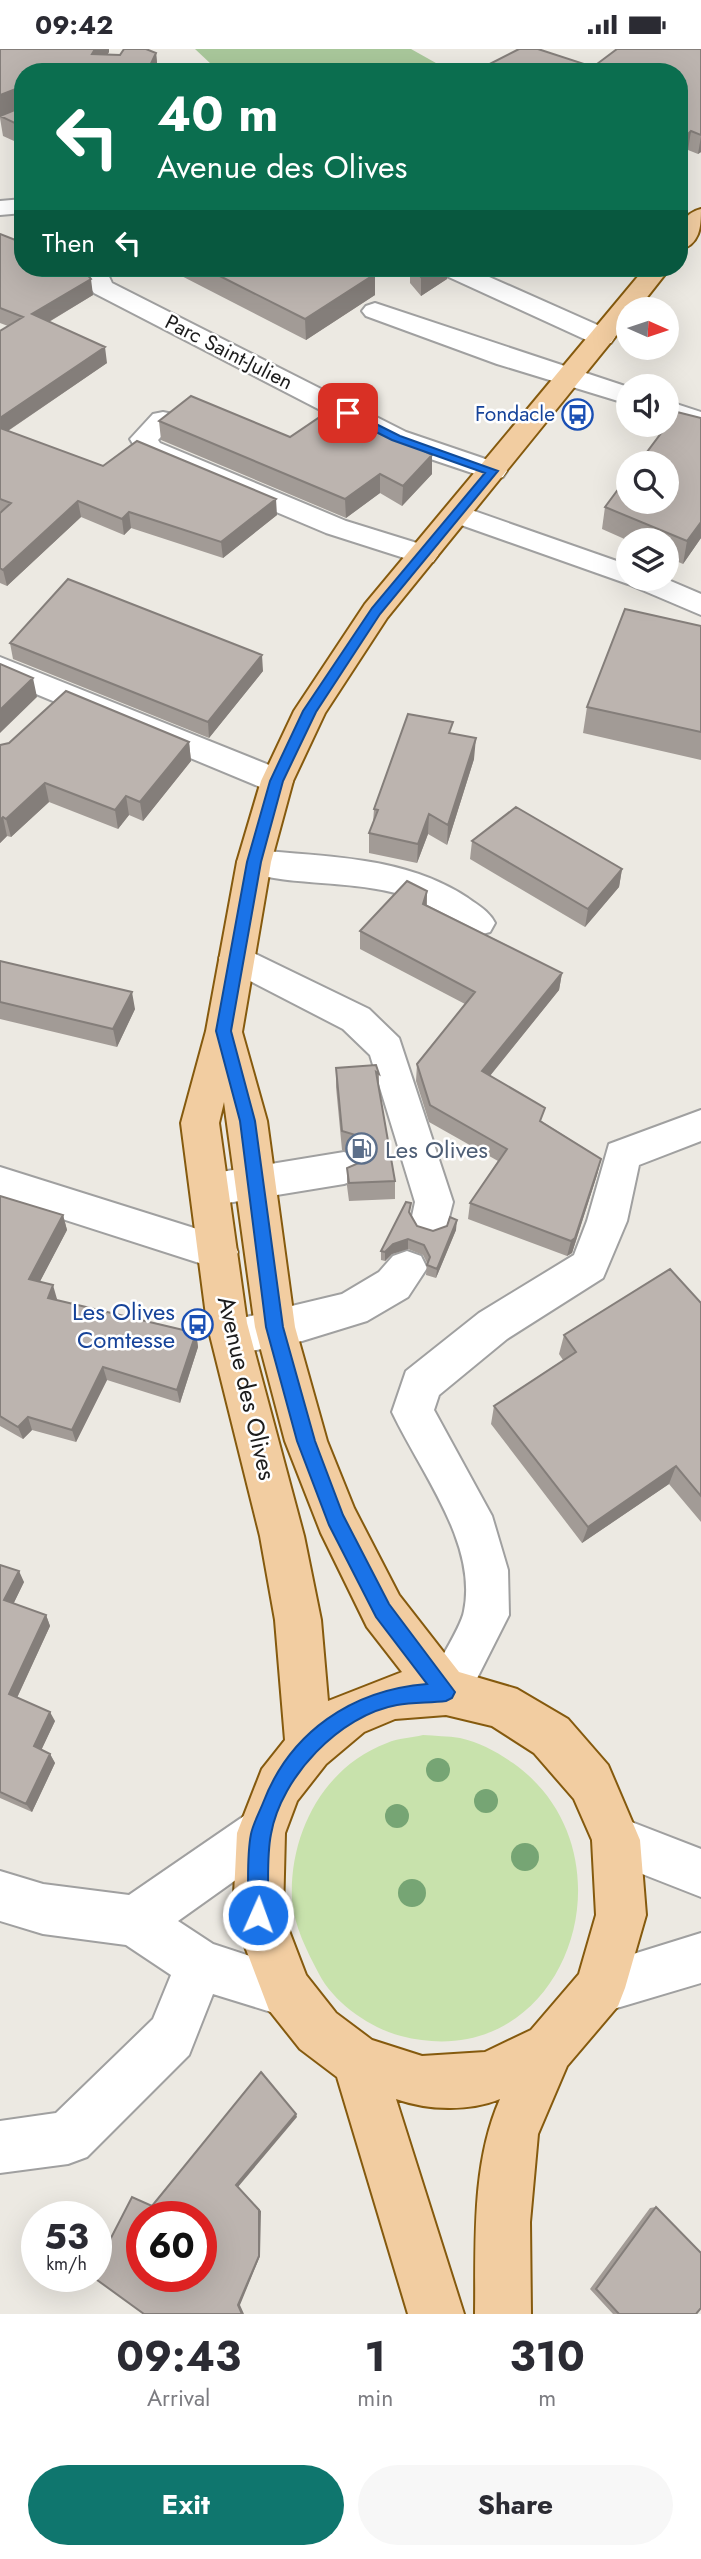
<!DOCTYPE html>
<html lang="en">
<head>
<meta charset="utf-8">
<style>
  body { margin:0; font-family:Jost,sans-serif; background:#f7f7f7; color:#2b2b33; height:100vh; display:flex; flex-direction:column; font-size:26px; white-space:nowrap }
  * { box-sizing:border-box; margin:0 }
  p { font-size:23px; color:#7c7c81 }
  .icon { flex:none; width:38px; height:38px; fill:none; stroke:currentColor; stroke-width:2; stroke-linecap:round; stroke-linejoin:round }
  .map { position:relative; height:2265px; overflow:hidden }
  .side { display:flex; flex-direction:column; background:#fff; flex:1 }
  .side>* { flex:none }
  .top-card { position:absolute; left:14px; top:14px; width:674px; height:214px; border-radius:28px; box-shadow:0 7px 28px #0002; background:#0b6e4f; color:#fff; overflow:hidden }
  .needle { width:46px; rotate:93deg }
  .fabs { position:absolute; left:616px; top:248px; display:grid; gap:14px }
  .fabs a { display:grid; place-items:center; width:63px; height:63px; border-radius:50%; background:#fff; box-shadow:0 7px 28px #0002; font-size:35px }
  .speed { position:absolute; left:21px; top:2152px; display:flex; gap:14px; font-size:35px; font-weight:700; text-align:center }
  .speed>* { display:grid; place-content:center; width:91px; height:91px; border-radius:50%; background:#fff; box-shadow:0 7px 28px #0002; line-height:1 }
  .speed small { font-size:18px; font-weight:400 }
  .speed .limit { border:10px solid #d22; background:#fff; color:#111 }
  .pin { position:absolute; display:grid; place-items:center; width:60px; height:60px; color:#fff; margin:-30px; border-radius:14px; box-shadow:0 4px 10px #0006 }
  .me { position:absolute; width:77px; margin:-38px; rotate:2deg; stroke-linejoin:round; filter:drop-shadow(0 0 5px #0008) }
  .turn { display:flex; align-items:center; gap:24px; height:147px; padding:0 28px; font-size:32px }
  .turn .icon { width:91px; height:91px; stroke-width:2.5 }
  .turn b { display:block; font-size:49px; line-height:60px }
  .then { display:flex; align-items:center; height:66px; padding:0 28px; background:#0003; gap:14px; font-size:26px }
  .eta { display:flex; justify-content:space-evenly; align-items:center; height:119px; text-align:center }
  .eta b { font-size:42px; font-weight:700; line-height:49px }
  .cta { display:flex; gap:14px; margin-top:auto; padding:14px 28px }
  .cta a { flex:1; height:80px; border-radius:42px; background:#0f766e; color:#fff; font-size:28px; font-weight:700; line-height:80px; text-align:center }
  .cta a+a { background:#f7f7f7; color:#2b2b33 }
  .status { display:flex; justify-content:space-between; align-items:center; height:49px; padding:0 35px; background:#fff; direction:ltr }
  .status svg { height:19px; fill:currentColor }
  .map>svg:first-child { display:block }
  .grass { fill:#c8e2ac }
  .forest { fill:#a9c89b }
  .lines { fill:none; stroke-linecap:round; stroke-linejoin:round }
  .minor-casing { stroke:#a0a0a0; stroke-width:4 }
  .major-casing { stroke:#855a0e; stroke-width:4 }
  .minor { fill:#fff; fill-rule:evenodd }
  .major { fill:#f2cda1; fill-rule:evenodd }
  .tree { fill:#76a574 }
  .wall { fill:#a29b96 }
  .shaded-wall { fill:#847e7a }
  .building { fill:#bcb4af; stroke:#847e7a; stroke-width:2; fill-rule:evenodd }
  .route { fill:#1a73e8; stroke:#114b97; stroke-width:2 }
  .labels { text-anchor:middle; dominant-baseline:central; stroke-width:5; stroke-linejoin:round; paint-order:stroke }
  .far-street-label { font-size:21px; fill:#1c1c1c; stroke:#fff }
  .far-transit-label { font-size:21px; fill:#164399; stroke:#fff; text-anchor:end }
  .service-label { font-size:24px; fill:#4e5e75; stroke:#fff; text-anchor:start }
  .transit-label { font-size:24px; fill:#164399; stroke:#fff; text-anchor:end }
  .street-label { font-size:24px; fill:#1c1c1c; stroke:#fff }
</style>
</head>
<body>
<div class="status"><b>09:42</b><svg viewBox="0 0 49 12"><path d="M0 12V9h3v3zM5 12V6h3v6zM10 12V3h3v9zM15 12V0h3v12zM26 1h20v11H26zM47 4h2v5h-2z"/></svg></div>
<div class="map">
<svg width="701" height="2265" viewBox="0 0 701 2265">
  <rect width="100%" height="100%" fill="#ece9e2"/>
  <!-- grass -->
  <path class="grass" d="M423,1686C435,1687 448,1687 460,1689C479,1693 497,1703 513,1714C642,1805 566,2030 401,1987C370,1979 334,1954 319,1925C307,1902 294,1877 292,1851C289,1785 323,1718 387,1694C398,1689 412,1689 423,1686Z"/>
  <!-- forest -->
  <path class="forest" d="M195,0H411L452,23H194L211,15Z"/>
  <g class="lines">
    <defs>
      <path id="minor" d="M23,150V164L0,166V152Z
        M81,219H105L112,234L406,383L503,416L507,422L503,428L493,431L386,395L94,244L81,226Z
        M437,219H469L611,282L615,288L611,294H593L440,224Z
        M375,254L628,338V355L497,315L366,267L362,262L366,257Z
        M667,352L701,363V380L667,369Z
        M163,363L173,365L177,371L158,391L160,394L346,472L433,499L438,506L433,513L423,515L326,484L139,405L130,390L153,365Z
        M457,456L628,516V530H666L701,545V566L628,535L447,471L443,465L447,459Z
        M0,608L289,724L293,732L289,740L277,744L265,740L0,630Z
        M254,801C327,808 405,807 468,849C479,857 489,862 495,874L490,883C460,893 440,860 414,850C359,829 298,839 242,822L237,813L242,804Z
        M237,896L369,960L399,989L453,1153L445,1184L431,1189L417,1184L411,1172L415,1153L370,1006L343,980L225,919L219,909L225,899Z
        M701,1061V1092L639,1116L627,1172L603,1229L507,1290L439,1346L434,1361L492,1467L508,1521L509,1566L462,1659L446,1666L430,1659L423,1643C432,1622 461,1580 464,1562C478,1494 419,1421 392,1363L406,1322L479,1264L574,1206L587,1172L609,1095Z
        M344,1103L358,1108L363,1119L358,1130L344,1135L209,1157L195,1152L190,1141L195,1130L209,1125Z
        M0,1118L232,1191L238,1203L232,1215L218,1220L0,1150Z
        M407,1202L421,1207L427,1219L408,1248L367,1272L302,1292L231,1306L217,1301L211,1288L217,1275L342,1245L379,1223L393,1207Z
        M261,1760L278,1767L285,1784L278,1801L178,1872L213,1895L305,1925L312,1943L305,1961L287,1968L213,1945L189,2006L87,2108L68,2115L0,2124V2072L56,2064L153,1970L171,1926L126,1896L43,1885L0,1872V1822L43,1835L129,1846L244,1767Z
        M616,1767L701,1800V1848L599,1808L592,1791L599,1774Z
        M701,1884V1934L600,1964L582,1957L575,1939L582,1921Z"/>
      <path id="major" d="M701,160C701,178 700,196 679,201C679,183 680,165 701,160Z
        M645,219H670L637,261H628V272L387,569L325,664L293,732L271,813L242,983L267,1072L295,1278L327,1392L354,1459L399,1546L459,1623L517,1640L568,1670L608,1716L640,1791L646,1866L625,1939L618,1957L567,2017L538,2085L530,2173L531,2265H475C476,2194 471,2116 500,2050C469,2063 427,2061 396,2050L464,2265H408L337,2028L300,2000L269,1961L233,1866L237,1784L262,1720L285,1691L275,1571L260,1487L207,1274L181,1074L206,982L237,813L261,732L294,662L365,555ZM224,1053L255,1278L285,1392L321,1484L367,1578L402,1623L328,1652L321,1571L304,1487L247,1274L219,1074ZM446,1666L492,1677L534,1704L574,1750L592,1791L596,1866L579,1925L531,1981L485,2003L422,2007L372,1991L336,1964L306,1926L283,1866L285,1784L297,1752L326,1715L364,1683L395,1670Z"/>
    </defs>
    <!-- minor casing -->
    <use href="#minor" class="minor-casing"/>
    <!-- major casing -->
    <use href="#major" class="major-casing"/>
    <!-- minor -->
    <use href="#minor" class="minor"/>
    <!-- major -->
    <use href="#major" class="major"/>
  </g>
  <!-- trees -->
  <g class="tree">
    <circle cx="438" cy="1721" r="12"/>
    <circle cx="486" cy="1752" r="12"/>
    <circle cx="397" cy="1767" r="12"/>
    <circle cx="525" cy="1808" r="14"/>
    <circle cx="412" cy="1844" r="14"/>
  </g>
  <!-- wall -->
  <path class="wall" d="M0,0H109V3L107,6L156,4L158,23H23V96L3,87L0,69Z
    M701,0V103L698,105L688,101L593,18Z
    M0,185L93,246L49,273L107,314L8,382L103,417L277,466L223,509L131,479L124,486L81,468L7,537L0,534V282L8,277L0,274Z
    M166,219H360L375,246L306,291Z
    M410,219H448L447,230L421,247L410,234Z
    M701,369V489L683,515L667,508V492H629L602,480L605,458Z
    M159,372L432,406V425L402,457L380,444L346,469L161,391Z
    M701,577V711L583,684L587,658Z
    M10,594L263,622L209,689L13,610Z
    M452,684L474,710L447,796L428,785L417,814L369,804V784L373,774L374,760Z
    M189,693L191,712L143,772L129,766L118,780L49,753L11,788L7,787L0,794V696Z
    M472,792L622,820L619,838L585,878L470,810Z
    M427,842V856L562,924L559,941L490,1027L543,1073L601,1110L597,1126L572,1204L567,1207L468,1170L470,1154L498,1112L429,1073L416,1032L417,1015L465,955L360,900V882Z
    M0,912L135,960L117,998L0,970Z
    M376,1016L379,1025V1038L395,1132V1150L349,1152L347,1137V1119L361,1113L362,1111L359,1106L342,1101L336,1038V1019Z
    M0,1147L63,1166L67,1181L40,1232L57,1250V1251L196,1284L198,1298L180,1354L107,1331L76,1393L32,1381L23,1390L0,1377Z
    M410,1165L417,1177L433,1182L456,1181L436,1229L426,1226L427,1214L423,1206L408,1200L392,1205L385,1212L381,1211V1202Z
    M701,1254V1473L669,1435L582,1494L491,1375L494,1357L563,1311L559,1305L564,1286Z
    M0,1516L24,1533L13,1555L46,1566L50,1577L17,1649L55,1672L41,1701L50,1705L55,1714L32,1763L0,1749Z
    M656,2158L696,2265H613L590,2240L650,2159Z"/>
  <!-- shaded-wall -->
  <path class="shaded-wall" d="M95,0H109V3L96,23L92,5Z
    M156,4L158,23H147Z
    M21,38L23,58L0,67V46Z
    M691,82L688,101L679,110V94Z
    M701,87V103L698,105Z
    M436,219H448L447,230L421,247V228Z
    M375,225V246L306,291L305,270Z
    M91,230L93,246L35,281L32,265Z
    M105,298L107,314L0,387V369Z
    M432,406V425L402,457L403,437Z
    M380,425V444L346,469L345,450Z
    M276,450L277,466L223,509L221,493Z
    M78,452L81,468L7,537L3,521Z
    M129,463L131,479L124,486L122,470Z
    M701,473V489L683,515L687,492Z
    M262,606L263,622L209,689L208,673Z
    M33,629L37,648L0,684V661Z
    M476,689L474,710L447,796L448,776Z
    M189,693L191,712L143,772L140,753Z
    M45,734L49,753L11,788L6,770Z
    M126,747L129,766L118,780L115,761Z
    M429,765L428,785L417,814L418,795Z
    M3,768L7,787L0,794V771Z
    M622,820L619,838L585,878L588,860Z
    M427,842L426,860L423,855Z
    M562,924L559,941L480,1039L482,1022Z
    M132,943L135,960L117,998L113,980Z
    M601,1110L597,1126L572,1204L567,1207L571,1192Z
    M63,1166L67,1181L34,1244L29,1230Z
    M457,1171L456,1181L436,1229L437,1220Z
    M408,1190V1200L392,1205L385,1212V1203L393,1195Z
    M53,1236L57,1250L52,1262L48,1249Z
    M196,1284L198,1298L180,1354L177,1341Z
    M103,1318L107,1331L76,1393L72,1381Z
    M28,1368L32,1381L23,1390L18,1378Z
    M676,1417L669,1435L582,1494L588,1478Z
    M19,1522L24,1533L10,1562L4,1551Z
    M46,1566L50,1577L14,1655L9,1645Z
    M50,1663L55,1672L39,1706L34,1697Z
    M50,1705L55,1714L32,1763L26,1755Z
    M296,2065L297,2068L238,2138L261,2162L260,2207L240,2256L244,2265H242L238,2256L236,2136Z"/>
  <!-- building -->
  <path class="building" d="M0,0H95L92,5L120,6L124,0H146L156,4L147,23H23V78L0,67L22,58L21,38L0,46Z
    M519,0H538L593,18L617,0H701V86L691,82L679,94V23H474Z
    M0,185L23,194V219H82L91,230L32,265L105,298L0,369V282L23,268L0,259Z
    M204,219H360L375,225L305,270Z
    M414,219H436L421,228Z
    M191,347L290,388L336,357L432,406L403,437L380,425L345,450L159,372Z
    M677,363L701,369V473L687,492L605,458L628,427V453H667V415H638Z
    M0,379L103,417L137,392L276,450L221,493L129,463L122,470L78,452L3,521L0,519V464L11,454L0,450Z
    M68,530L262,606L208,673L10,594Z
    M625,560L701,577V683L587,658Z
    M0,615L33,629L0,661Z
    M66,642L189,693L140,753L126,747L115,761L45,734L6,770L3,768L0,771V696L9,694Z
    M408,665L453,673L449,684L476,689L448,776L429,765L418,795L369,784L378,761L374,760Z
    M516,758L622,820L588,860L472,792Z
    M407,832L427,842L423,855L562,924L482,1022L545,1059L540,1072L601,1110L575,1189L571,1192L470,1154L507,1100L430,1056L417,1015L475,943L360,882Z
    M0,912L132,943L113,980L0,953Z
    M376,1016L379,1025L376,1023L395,1132L349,1134L347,1119L361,1113L366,1100L359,1087L342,1082L336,1019Z
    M0,1147L63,1166L29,1230L53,1236L48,1249L196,1284L177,1341L103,1318L72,1381L28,1368L18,1378L0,1367Z
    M406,1153L411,1154L409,1163L417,1177L433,1182L447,1177L450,1168L457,1171L437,1220L427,1216L430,1208L424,1196L408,1190L393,1195L385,1203L381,1202Z
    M670,1220L701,1254V1447L676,1417L588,1478L494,1357L576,1303L564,1286Z
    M0,1516L19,1522L4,1551L46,1566L9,1645L50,1663L34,1697L50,1705L26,1755L0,1743Z
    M261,2023L296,2065L236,2136L259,2161V2207L238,2256L242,2265H144L93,2228H96V2218L132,2148L152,2157ZM142,2168H201V2228H142Z
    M656,2158L701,2204V2259L696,2265H619L596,2240Z"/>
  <!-- route -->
  <path class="route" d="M348,361L400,387L498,422L380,565L316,663L283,732L261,813L231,982L255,1072L283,1278L315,1392L343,1466L389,1555L455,1643L452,1649L446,1652C430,1654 413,1653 397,1656C340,1666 281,1728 271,1785C266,1810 269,1840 268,1866L265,1873L258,1876L251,1873L248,1866C249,1840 246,1810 251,1785C253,1775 259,1764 263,1754C290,1683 352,1641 427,1635L376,1568L329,1476L297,1392L266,1278L240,1072L216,982L247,813L270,732L303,662L372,559L485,424L392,391L344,367L342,364Z"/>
  <!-- icons -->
  <defs>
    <symbol id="bus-ring" viewBox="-11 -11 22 22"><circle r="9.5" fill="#fff" stroke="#1a4fb4" stroke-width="1.5"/><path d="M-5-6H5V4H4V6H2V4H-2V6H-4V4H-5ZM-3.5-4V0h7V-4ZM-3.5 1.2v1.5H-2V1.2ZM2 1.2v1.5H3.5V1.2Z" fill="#1a4fb4"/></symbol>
    <symbol id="fuel-ring" viewBox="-11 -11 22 22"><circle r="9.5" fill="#fff" stroke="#5c6f8a" stroke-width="1.5"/><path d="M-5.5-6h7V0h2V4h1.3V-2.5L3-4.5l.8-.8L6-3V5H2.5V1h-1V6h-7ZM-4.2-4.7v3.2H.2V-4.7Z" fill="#5c6f8a"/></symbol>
  </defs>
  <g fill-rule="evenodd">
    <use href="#bus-ring" x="560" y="348" width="35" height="35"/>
    <use href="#fuel-ring" x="344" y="1082" width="35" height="35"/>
    <use href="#bus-ring" x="180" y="1258" width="35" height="35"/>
  </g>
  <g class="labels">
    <!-- far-street labels -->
    <g class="far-street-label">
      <text transform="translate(229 303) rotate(27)">Parc Saint-Julien</text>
    </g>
    <!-- far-transit labels -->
    <g class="far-transit-label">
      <text x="555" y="365">Fondacle</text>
    </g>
    <!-- service labels -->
    <g class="service-label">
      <text x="385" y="1100">Les Olives</text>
    </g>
    <!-- transit labels -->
    <g class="transit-label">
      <text x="175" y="1262">Les Olives<tspan x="175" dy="28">Comtesse</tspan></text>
    </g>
    <!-- street labels -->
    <g class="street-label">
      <text transform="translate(247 1339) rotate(77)">Avenue des Olives</text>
    </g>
  </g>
</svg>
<div class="fabs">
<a><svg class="needle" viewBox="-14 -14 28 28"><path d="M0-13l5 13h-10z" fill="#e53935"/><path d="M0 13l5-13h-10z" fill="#7c7c81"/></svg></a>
<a><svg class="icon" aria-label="sound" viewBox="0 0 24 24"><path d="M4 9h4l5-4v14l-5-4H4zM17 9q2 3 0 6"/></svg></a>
<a><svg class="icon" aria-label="search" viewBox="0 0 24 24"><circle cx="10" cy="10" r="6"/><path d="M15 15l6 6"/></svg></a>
<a><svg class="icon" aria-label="layers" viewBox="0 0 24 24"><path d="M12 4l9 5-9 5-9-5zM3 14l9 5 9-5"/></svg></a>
</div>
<div class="speed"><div>53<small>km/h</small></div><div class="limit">60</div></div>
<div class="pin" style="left:348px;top:364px;background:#d93025"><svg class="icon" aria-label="arrive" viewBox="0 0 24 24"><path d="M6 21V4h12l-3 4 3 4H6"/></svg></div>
<svg class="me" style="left:258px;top:1866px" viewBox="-20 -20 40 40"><circle r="17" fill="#1a73e8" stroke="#fff" stroke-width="3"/><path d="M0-11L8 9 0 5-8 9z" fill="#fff"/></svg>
<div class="top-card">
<div class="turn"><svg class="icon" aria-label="left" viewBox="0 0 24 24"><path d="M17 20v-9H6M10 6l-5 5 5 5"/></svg><div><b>40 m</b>Avenue des Olives</div></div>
<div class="then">Then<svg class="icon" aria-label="left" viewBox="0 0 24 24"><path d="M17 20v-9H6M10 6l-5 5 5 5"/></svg></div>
</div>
</div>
<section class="side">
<div class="eta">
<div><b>09:43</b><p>Arrival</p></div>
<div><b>1</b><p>min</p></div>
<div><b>310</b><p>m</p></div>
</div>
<div class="cta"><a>Exit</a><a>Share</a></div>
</section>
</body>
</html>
